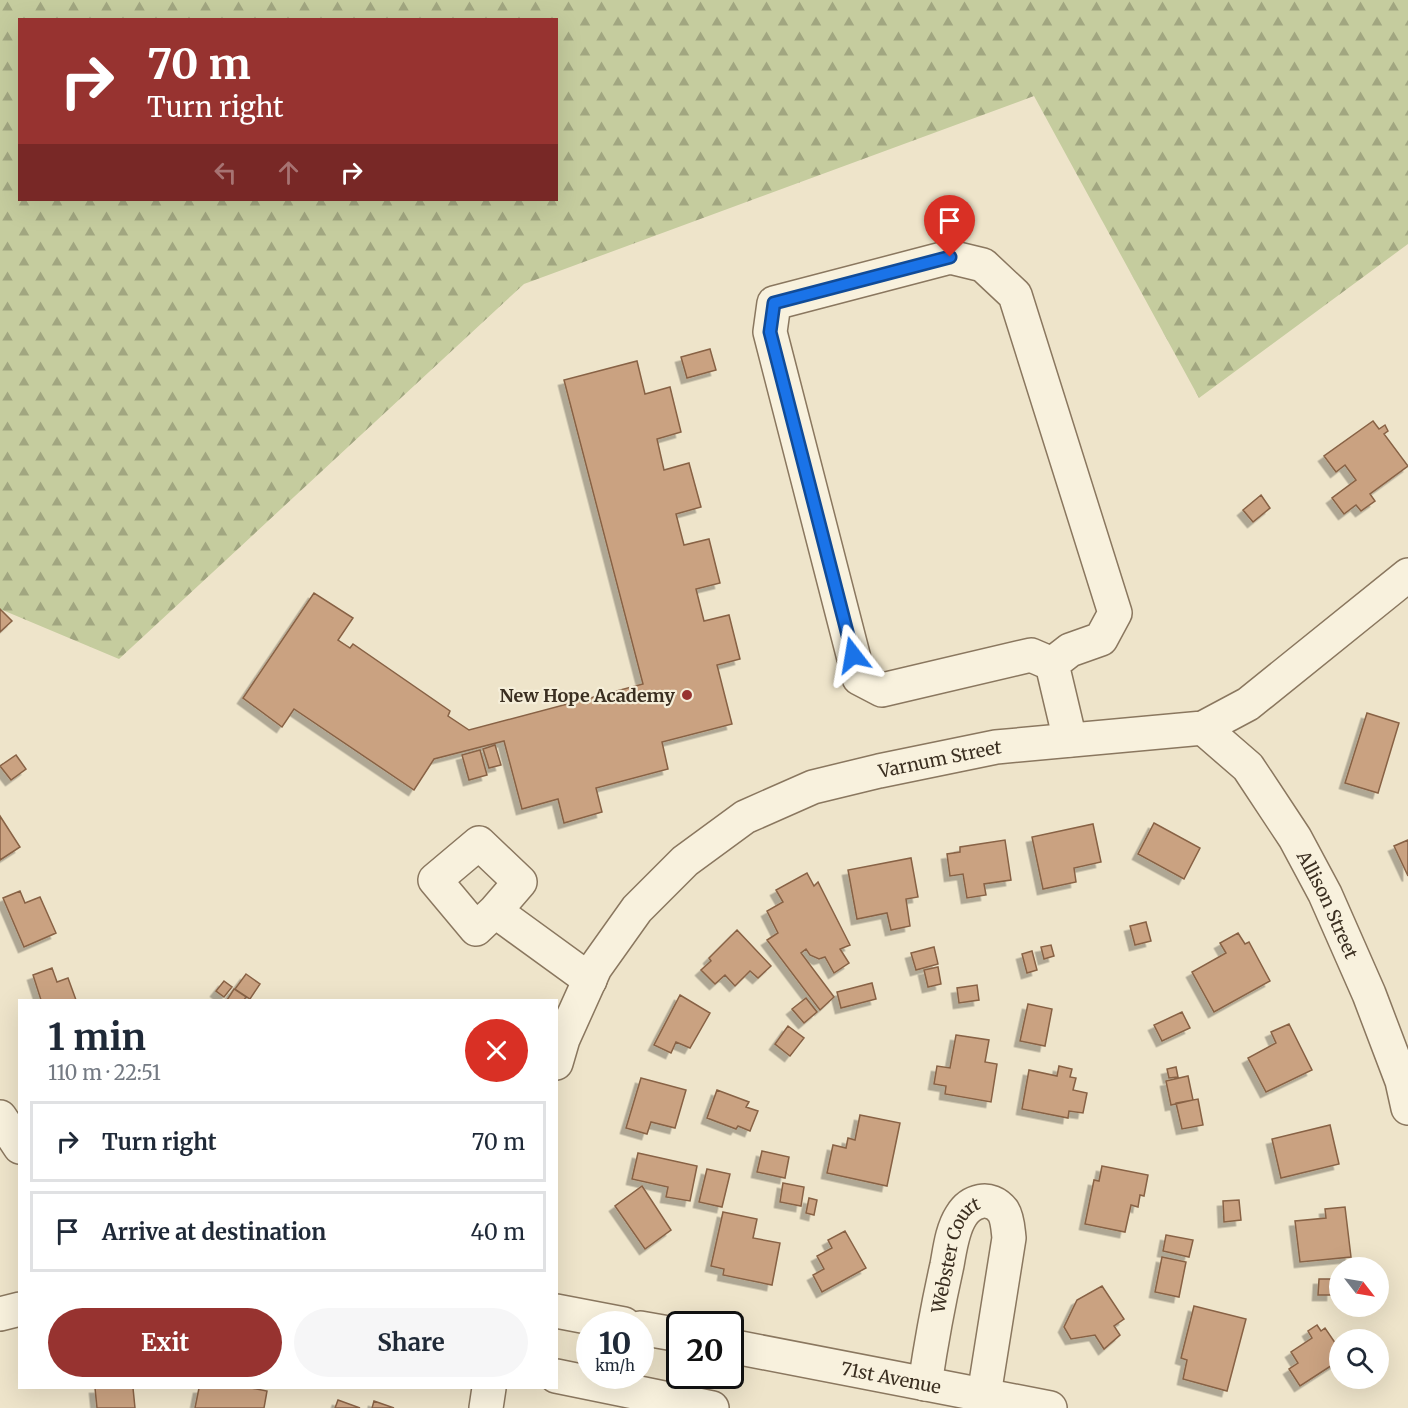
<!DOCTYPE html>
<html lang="en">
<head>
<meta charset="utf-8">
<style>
  body { margin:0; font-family:Merriweather,serif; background:#f6f6f7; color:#1f2937; height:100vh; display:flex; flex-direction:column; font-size:22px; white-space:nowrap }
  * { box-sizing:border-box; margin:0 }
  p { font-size:20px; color:#747a83 }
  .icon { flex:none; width:33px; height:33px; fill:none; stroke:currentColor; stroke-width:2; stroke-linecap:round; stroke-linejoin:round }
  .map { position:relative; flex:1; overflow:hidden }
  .drawer { position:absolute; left:18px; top:999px; width:540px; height:390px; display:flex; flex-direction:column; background:#fff; border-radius:0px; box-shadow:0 6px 24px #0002 }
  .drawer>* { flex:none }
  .hud { position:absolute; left:18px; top:18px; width:540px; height:183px; border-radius:0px; box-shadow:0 6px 24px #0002; background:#973330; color:#fff; overflow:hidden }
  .needle { width:39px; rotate:121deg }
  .fabs { position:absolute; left:1329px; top:1257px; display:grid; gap:12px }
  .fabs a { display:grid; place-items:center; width:60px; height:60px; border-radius:50%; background:#fff; box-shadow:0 6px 24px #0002; font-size:30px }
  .speed { position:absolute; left:576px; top:1311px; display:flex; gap:12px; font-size:30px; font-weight:700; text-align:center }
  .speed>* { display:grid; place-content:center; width:78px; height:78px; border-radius:50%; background:#fff; box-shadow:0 6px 24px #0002; line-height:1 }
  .speed small { font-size:15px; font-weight:400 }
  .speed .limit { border:3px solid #111; border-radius:9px; background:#fff; color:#111 }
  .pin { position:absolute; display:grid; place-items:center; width:51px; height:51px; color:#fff; margin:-62px -26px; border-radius:50% 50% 50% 0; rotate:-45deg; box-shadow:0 0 6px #0007 }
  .pin .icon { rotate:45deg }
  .me { position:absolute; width:66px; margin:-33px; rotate:346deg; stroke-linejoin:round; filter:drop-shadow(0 0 4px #0008) }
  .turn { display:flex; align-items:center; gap:21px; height:126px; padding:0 30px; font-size:27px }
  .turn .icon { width:78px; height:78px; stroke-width:2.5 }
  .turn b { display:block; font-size:42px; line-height:51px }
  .lanes { display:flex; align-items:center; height:57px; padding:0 30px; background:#0003; justify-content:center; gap:30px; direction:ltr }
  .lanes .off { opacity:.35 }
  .round { display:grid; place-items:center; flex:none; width:63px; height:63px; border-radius:32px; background:#f6f6f7 }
  .head { display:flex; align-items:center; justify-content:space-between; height:102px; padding:0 30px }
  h1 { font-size:36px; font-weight:700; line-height:45px }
  .button { display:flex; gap:12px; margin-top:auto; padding:12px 30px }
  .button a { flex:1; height:69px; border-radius:36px; background:#973330; color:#fff; font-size:24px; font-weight:700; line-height:69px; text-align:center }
  .button a+a { background:#f6f6f7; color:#1f2937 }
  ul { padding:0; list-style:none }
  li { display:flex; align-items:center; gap:18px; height:81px; margin:0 12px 9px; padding:0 18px; border:3px solid #e0e1e3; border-radius:0px }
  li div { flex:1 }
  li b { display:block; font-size:22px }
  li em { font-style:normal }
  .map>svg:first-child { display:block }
  .forest { fill:url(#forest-firs); fill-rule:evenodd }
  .building { fill:#caa281; stroke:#886245; stroke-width:1.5; filter:url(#shadow) }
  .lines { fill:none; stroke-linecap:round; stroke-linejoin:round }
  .minor-casing { stroke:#8a775f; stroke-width:36 }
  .minor { stroke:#f8f1dd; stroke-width:33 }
  .route-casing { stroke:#114b97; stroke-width:15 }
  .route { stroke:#1a73e8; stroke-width:10 }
  .poi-dot { fill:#973330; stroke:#f5eed9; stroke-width:2 }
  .labels { text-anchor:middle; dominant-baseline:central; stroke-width:4.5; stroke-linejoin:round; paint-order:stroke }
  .poi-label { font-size:18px; font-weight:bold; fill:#3b2f21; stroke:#f5eed9; text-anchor:end }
  .street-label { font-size:18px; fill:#3b2f21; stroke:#f5eed9 }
</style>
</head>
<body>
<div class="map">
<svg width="1408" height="1408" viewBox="0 0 1408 1408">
  <defs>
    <pattern id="forest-firs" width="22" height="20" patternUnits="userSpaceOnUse" patternTransform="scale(1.5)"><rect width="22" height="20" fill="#c5cc9e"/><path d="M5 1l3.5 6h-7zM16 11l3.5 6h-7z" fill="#a1a680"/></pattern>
    <filter id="shadow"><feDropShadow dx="-5.5" dy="5.5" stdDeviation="0" flood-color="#0004"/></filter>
  </defs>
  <rect width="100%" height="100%" fill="#eee4ca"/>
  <!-- forest -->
  <path class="forest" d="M0,0H1408V244L1199,398L1034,96L524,284L119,659L0,609ZM20,20H556V200H20Z"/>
  <!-- building -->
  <path class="building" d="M710,349L716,370L687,378L681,357Z
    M637,361L645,394L670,387L681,432L657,439L664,470L689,463L701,507L676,514L684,545L709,539L720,583L696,589L704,621L729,615L740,659L717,665L732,724L662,742L668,769L596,788L602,812L564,823L558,799L522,809L504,741L434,759L414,790L294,709L282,727L243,698L314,593L353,618L338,640L350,648L353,644L450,711L448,716L469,730L643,684L564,380Z
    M1373,421L1379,429L1385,425L1388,431L1384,434L1408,466L1370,494L1375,501L1361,511L1356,505L1344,514L1332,498L1356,480L1345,465L1336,472L1324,456Z
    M1261,495L1270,508L1253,522L1243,510Z
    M0,609L12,621L0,632Z
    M1367,713L1399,723L1378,793L1345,783Z
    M495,745L501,765L489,768L483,749Z
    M480,750L487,775L469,780L462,755Z
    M16,755L26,769L11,780L0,766Z
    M0,816L20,847L0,860Z
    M1154,823L1200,848L1184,879L1138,854Z
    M1093,824L1101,862L1074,868L1076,882L1043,889L1032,837Z
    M1005,840L1011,880L984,884L986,895L967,898L963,874L950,876L947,854L960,852V847Z
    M1408,840V876L1394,846Z
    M911,858L918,897L906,899L910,926L891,930L887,913L857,919L848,870Z
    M807,873L814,886L818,882L850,945L840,949L849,963L834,973L825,957L819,959L810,955L806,949L801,953L834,997L820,1010L767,940L778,933L767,911L783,902L776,890Z
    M20,891L25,903L40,897L56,933L24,947L3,898Z
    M1146,922L1151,941L1135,945L1130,926Z
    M737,930L771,966L758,978L750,971L735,986L725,975L715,984L701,970L711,961L709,958Z
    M1238,933L1245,944L1249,942L1270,981L1214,1012L1192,972L1226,953L1220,943Z
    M1051,945L1054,956L1044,959L1041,947Z
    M934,947L938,964L916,970L911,953Z
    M1032,951L1037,970L1027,973L1022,954Z
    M938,967L941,984L928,987L924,970Z
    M52,968L57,982L68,978L76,1000H41L33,975Z
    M246,974L260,984L250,999L235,989Z
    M224,981L232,987L224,997L216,991Z
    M872,983L876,999L841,1008L837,992Z
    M977,985L979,1000L959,1003L957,988Z
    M234,989L246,997L244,1000H227Z
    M680,995L710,1013L690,1048L676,1042L671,1053L654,1045Z
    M806,998L817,1012L804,1023L792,1009Z
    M1028,1004L1052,1009L1045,1046L1020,1041Z
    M1182,1012L1190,1028L1162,1041L1154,1025Z
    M1289,1024L1312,1070L1266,1092L1248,1058L1276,1043L1271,1032Z
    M788,1026L804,1038L790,1056L775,1044Z
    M956,1035L989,1040L985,1062L997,1064L991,1102L945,1094L946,1086L934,1084L937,1066L950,1068Z
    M1059,1066L1072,1069L1070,1077L1076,1078L1073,1090L1087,1093L1083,1113L1069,1111L1068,1118L1022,1109L1029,1070L1057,1076Z
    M1176,1067L1178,1077L1169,1078L1167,1069Z
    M1188,1076L1193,1100L1171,1105L1166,1081Z
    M641,1078L686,1090L675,1128L651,1122L647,1134L626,1128Z
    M717,1090L749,1102L746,1107L758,1111L750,1131L738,1126L736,1129L707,1118Z
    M1198,1099L1203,1125L1182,1129L1176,1103Z
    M860,1115L900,1123L887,1186L827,1173L833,1145L846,1148L848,1138L855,1140Z
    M1330,1125L1339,1164L1281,1178L1272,1139Z
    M762,1151L789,1157L785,1178L757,1172Z
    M638,1153L697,1166L690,1201L666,1197L668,1187L632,1179Z
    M1102,1166L1148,1175L1144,1196L1140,1195L1138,1207L1131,1205L1125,1232L1085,1224L1094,1180L1099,1181Z
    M707,1169L730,1174L722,1207L699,1202Z
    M783,1183L804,1187L801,1206L780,1202Z
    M642,1186L671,1230L645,1249L615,1206Z
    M809,1198L817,1200L814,1215L806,1213Z
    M1239,1200L1241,1220L1224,1222L1223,1201Z
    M1345,1207L1351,1257L1300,1262L1295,1221L1326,1218L1325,1209Z
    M723,1212L757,1219L753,1238L780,1243L772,1285L723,1275L724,1269L711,1266Z
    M845,1231L866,1268L822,1292L813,1275L824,1269L817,1256L832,1248L828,1240Z
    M1166,1235L1193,1240L1189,1257L1163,1251Z
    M1162,1257L1186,1262L1179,1297L1155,1292Z
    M1319,1279H1332V1295H1318Z
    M1102,1286L1124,1319L1114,1326L1120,1335L1104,1349L1095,1335L1071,1339L1064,1327L1077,1300Z
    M1194,1306L1246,1319L1227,1391L1183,1379L1187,1360L1181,1358Z
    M1317,1325L1321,1331L1325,1328L1340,1350V1360L1300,1386L1289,1369L1298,1363L1291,1352L1312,1338L1308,1331Z
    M95,1388H133L135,1408H97Z
    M199,1388H251L267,1391L264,1408H195Z
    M338,1400L360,1408H335Z
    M374,1401L394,1408H372Z"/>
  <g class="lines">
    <defs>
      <g id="minor">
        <path d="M1052,664L1031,655L882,690L859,678L770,332L774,303L950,257L983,265L1015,295L1115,613L1101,639L1070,650L1052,664L1070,740"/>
        <path id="s1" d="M1203,728L1248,767L1295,838L1325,894L1369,994L1402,1081L1408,1108"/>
        <path d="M495,911L520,882L479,843L435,880L476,929L495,911L590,980"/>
        <path id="s2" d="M556,1063L563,1039L595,968L637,909L685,861L745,817L813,787L879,771L996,747L1203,728L1248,704L1408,575"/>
        <path d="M0,1117L20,1147"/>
        <path d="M556,1311L624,1324"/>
        <path d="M0,1314L20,1309"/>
        <path d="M640,1328L680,1335"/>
        <path id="s3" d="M730,1346L1050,1408"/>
        <path d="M556,1376L712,1408"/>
        <path id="s4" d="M925,1384C931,1344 938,1305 947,1265C950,1249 952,1230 961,1216C970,1201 990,1194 1003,1211C1008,1219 1008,1230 1009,1238L984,1395"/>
        <path d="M486,1408L489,1388"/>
      </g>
    </defs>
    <!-- minor casing -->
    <use href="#minor" class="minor-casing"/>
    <!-- minor -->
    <use href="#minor" class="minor"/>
  </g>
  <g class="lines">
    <defs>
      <path id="route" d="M853,655L770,332L774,303L950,257"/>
    </defs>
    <!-- route casing -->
    <use href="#route" class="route-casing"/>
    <!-- route -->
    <use href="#route" class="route"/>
  </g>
  <!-- markers -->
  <circle class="poi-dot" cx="687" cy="695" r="6"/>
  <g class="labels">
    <!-- poi labels -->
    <g class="poi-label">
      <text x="675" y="695">New Hope Academy</text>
    </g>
    <!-- street labels -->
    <g class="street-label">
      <text stroke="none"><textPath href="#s2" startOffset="522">Varnum Street</textPath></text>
      <text stroke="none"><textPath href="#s1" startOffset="219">Allison Street</textPath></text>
      <text stroke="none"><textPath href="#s4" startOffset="134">Webster Court</textPath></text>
      <text stroke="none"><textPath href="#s3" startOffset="164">71st Avenue</textPath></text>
    </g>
  </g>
</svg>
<div class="fabs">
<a><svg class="needle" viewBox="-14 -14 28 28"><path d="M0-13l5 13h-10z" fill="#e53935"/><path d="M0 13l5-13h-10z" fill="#747a83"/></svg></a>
<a><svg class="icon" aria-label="search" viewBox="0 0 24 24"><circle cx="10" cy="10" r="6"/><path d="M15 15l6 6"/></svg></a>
</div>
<div class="speed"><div>10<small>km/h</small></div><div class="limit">20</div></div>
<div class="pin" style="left:950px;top:257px;background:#d93025"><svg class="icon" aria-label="arrive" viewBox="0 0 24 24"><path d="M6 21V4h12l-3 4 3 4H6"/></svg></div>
<svg class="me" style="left:853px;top:655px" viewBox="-20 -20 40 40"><path d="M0-17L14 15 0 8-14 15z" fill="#1a73e8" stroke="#fff" stroke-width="4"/></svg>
<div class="hud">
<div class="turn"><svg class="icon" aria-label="right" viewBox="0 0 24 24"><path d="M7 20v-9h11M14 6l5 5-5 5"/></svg><div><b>70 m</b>Turn right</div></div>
<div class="lanes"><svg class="icon off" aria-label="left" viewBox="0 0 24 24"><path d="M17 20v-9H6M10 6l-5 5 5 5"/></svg><svg class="icon off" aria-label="ahead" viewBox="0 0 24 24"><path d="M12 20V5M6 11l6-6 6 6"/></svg><svg class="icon" aria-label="right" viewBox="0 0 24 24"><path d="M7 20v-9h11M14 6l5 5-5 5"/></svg></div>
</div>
<section class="drawer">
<div class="head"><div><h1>1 min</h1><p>110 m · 22:51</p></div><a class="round" style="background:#d93025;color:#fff"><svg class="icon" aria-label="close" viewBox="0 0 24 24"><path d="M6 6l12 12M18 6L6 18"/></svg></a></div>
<ul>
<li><svg class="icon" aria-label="right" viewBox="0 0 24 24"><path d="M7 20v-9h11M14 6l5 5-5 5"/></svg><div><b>Turn right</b></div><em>70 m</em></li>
<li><svg class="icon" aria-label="arrive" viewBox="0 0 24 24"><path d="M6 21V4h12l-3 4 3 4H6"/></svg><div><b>Arrive at destination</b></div><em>40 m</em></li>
</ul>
<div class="button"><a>Exit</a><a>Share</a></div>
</section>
</div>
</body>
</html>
